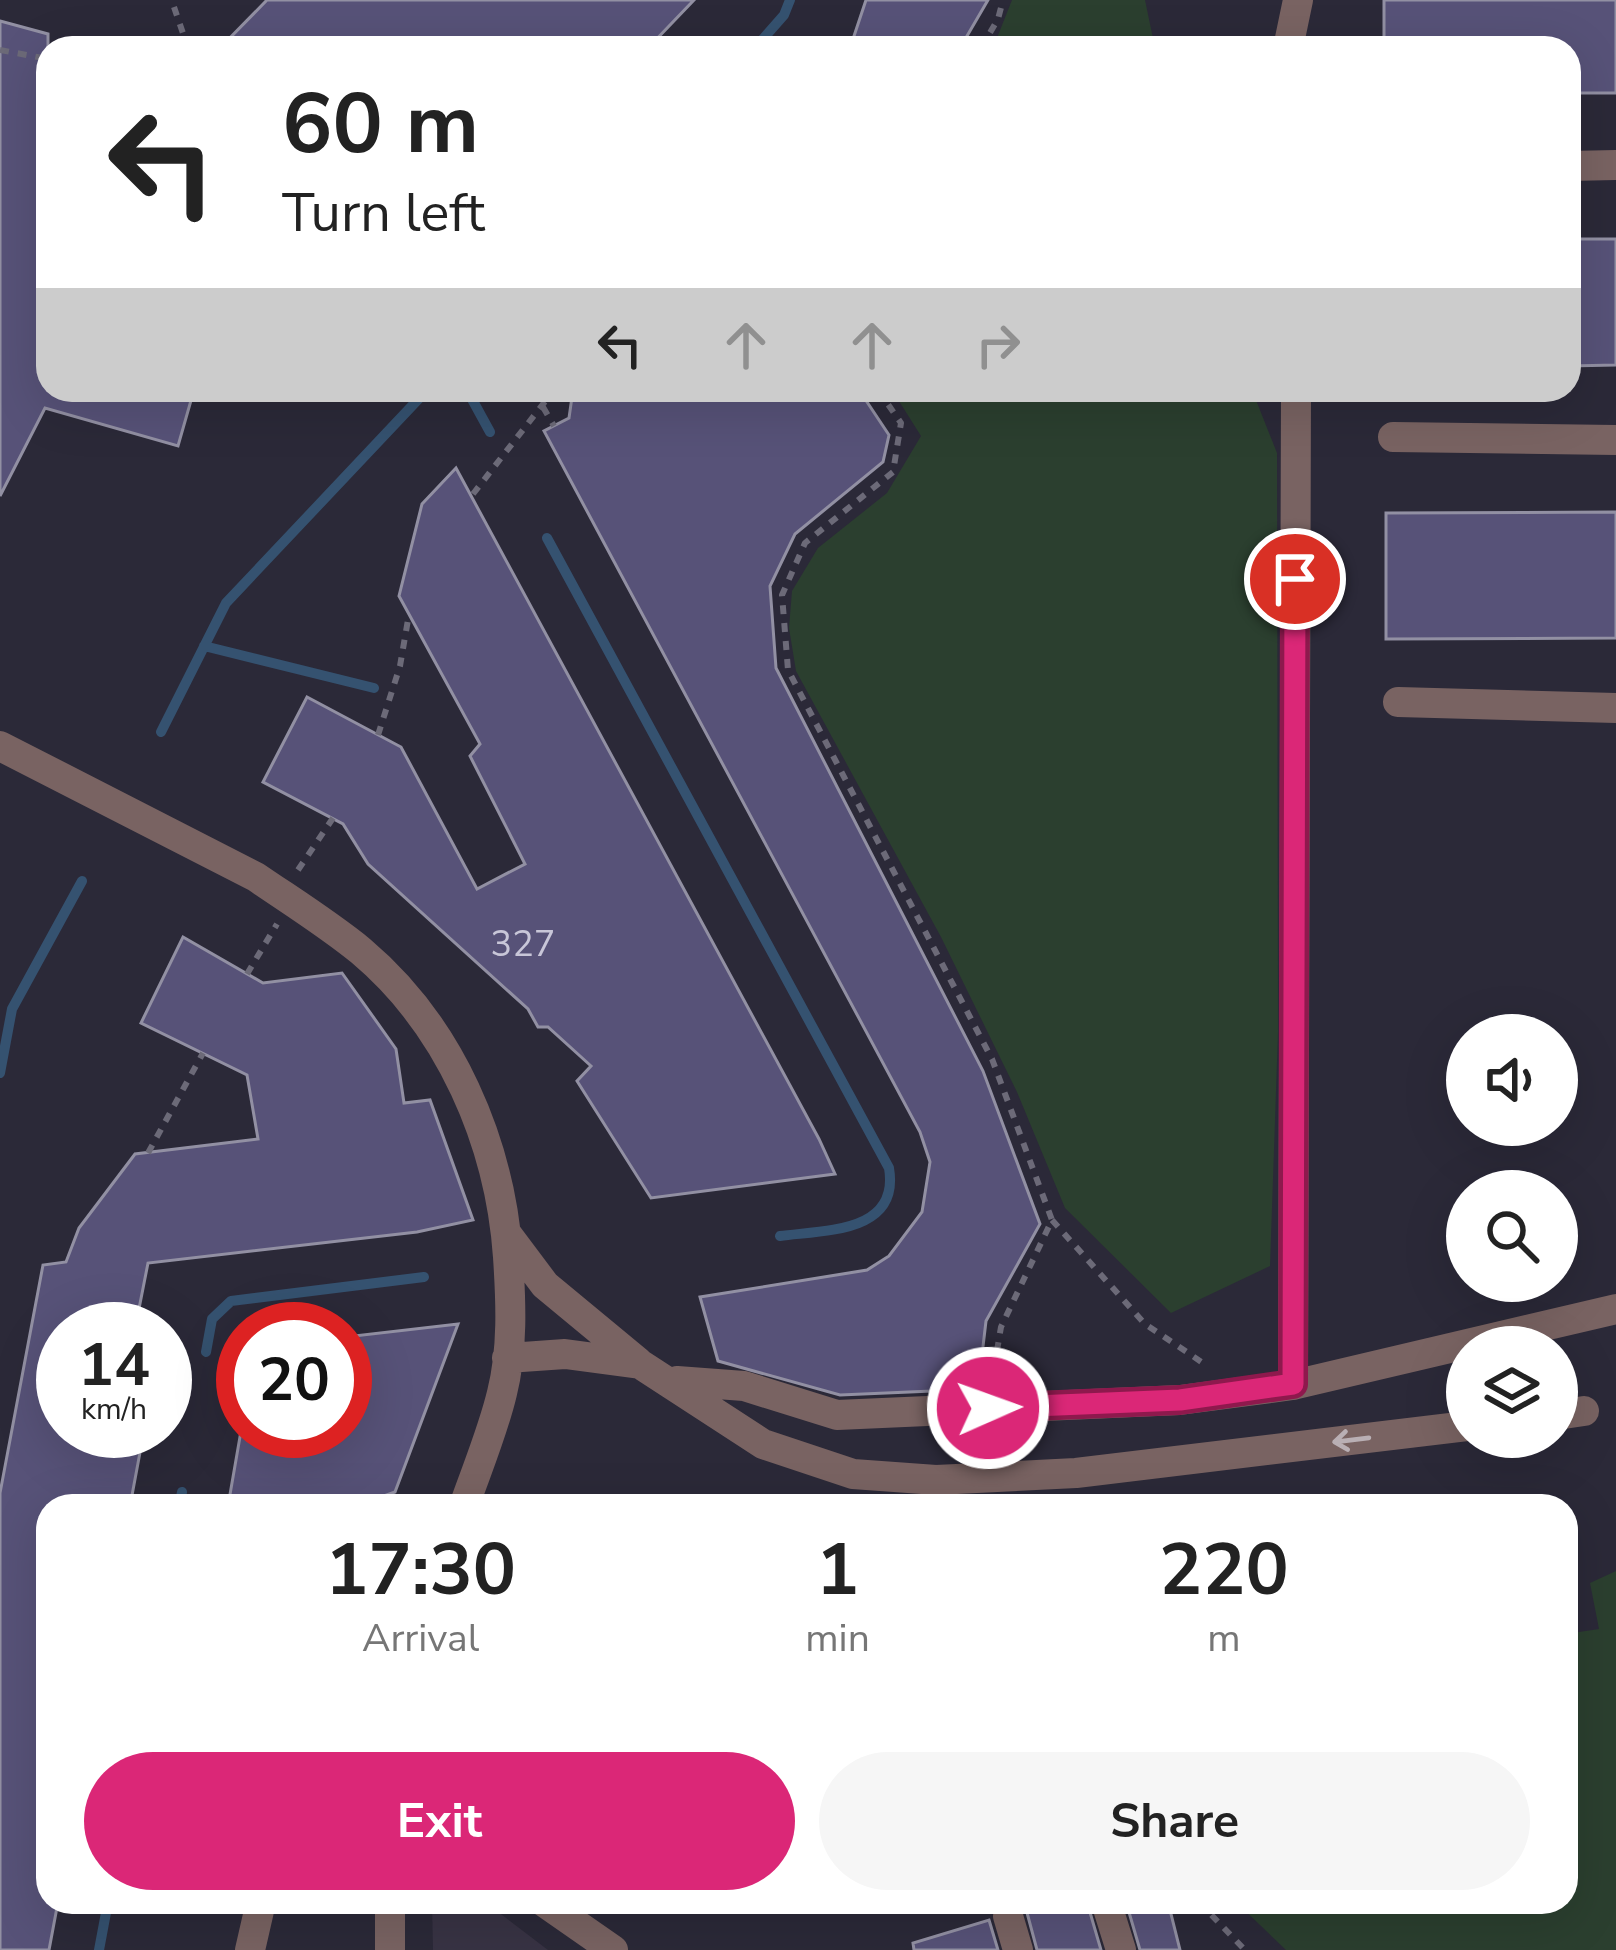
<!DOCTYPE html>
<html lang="en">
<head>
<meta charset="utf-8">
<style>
  body { margin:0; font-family:"Nunito Sans",sans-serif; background:#f6f6f6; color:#222; height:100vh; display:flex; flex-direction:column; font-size:45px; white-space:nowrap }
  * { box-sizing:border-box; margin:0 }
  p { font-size:39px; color:#767676 }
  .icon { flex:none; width:66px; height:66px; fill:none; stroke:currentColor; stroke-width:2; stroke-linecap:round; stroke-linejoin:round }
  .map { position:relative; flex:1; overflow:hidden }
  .sheet { position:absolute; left:36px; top:1494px; width:1542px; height:420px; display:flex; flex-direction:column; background:#fff; border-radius:36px; box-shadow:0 12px 48px #0002 }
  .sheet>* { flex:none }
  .hud { position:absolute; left:36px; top:36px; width:1545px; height:366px; border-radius:36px; box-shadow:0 12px 48px #0002; background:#fff; color:#222; overflow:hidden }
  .tools { position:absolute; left:1446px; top:1014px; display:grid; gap:24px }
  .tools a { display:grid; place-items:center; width:132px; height:132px; border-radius:50%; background:#fff; box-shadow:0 12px 48px #0002; font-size:60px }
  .speed { position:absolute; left:36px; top:1302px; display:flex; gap:24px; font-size:60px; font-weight:700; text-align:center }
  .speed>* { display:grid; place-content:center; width:156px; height:156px; border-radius:50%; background:#fff; box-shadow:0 12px 48px #0002; line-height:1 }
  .speed small { font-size:30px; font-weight:400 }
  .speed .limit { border:18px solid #d22; background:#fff; color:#111 }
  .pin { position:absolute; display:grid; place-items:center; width:102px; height:102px; color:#fff; margin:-51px; border:6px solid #fff; border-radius:50%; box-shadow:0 3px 12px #0007 }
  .me { position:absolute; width:132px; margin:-66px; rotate:88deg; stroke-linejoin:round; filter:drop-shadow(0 0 9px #0008) }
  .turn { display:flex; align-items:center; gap:42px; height:252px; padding:0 48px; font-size:54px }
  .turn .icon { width:156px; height:156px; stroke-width:2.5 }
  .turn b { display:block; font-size:84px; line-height:102px }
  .lanes { display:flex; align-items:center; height:114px; padding:0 48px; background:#0003; justify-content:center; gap:60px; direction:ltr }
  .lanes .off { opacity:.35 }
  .eta { display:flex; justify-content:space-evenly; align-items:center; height:204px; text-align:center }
  .eta b { font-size:72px; font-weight:700; line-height:84px }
  .primary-button { display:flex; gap:24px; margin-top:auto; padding:24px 48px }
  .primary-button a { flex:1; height:138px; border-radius:72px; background:#db2777; color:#fff; font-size:48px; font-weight:700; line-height:138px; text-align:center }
  .primary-button a+a { background:#f6f6f6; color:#222 }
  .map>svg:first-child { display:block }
  .industrial { fill:#383344 }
  .green { fill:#2b3f2f }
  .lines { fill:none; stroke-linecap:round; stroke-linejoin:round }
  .stream { stroke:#355270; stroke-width:10 }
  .building { fill:#575278; stroke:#9290a3; stroke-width:3 }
  .path { stroke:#6c6a78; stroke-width:6; stroke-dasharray:9 9; stroke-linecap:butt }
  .minor { stroke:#796362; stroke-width:30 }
  .oneway { stroke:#b9afb4 }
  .route-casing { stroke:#8e194d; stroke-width:30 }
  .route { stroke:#db2777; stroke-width:21 }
  .labels { text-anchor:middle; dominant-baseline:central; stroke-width:12; stroke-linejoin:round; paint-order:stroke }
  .number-label { font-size:36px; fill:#c8c6d8 }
</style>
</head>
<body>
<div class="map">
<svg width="1616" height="1950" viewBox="0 0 1616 1950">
  <rect width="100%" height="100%" fill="#2b2938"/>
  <!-- industrial -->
  <path class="industrial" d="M432,1902H485L548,1950H433Z"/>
  <!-- green -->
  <path class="green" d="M1012,0H1145L1155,48H993Z
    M892,390H1252L1277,453L1278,1032L1270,1266L1171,1313L1065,1208L1017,1092L941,937L796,671L789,628L792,591L818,548L887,493L921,436Z
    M1616,1571V1950H1286L1236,1902H1566V1634L1599,1629L1590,1583Z"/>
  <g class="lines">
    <!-- stream -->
    <path class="stream" d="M755,48L784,15L790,0
      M467,390L490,432
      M547,538L889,1168C900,1233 825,1230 780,1236
      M204,646L374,688
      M161,732L226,603L427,390
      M0,1073L12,1009L82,881
      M206,1352L212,1319L231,1301L424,1277
      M179,1506L182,1492
      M99,1950L108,1902"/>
  </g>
  <!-- building -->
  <path class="building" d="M267,0H694L648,48H220Z
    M866,0H988L960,48H850Z
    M1384,0H1616V93H1569V48H1384Z
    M0,21L48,34V390H194L178,446L45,408L0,496Z
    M1569,239H1616V365L1569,366Z
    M573,390H859L889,435L883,462L795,534L770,586L776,668L983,1071L1040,1224L986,1321L978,1389L840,1395L718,1361L700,1297L867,1270L889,1256L922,1212L930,1162L920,1132L544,431L569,418Z
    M456,468L819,1139L835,1174L651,1198L577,1081L591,1066L548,1027H538L528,1009L368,864L343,824L263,782L307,697L401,747L477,889L525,864L470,756L480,744L399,596L422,504Z
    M1616,512V638L1386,639V513Z
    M183,937L263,983L342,973L396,1049L404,1103L430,1100L473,1220L417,1232L148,1263L135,1329H63V1431H144L130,1506H48V1902H58L49,1950H0V1493L43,1265L66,1262L79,1228L135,1154L258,1139L247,1075L141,1023Z
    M458,1324L395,1492L356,1506H228L241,1431H345V1337Z
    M1051,1902H1087L1101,1950H1037L1026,1909Z
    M1126,1902H1168L1180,1950H1140Z
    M989,1920L998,1950H914L913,1943Z"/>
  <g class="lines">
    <!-- path -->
    <path class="path" d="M174,7L188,48
      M981,48L998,19L1003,0
      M0,50L48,59
      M878,390L901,423L893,472L805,543L782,595L788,670L992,1059L1052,1220L1001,1327L992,1380
      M543,407L554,426
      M473,494L554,390
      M378,735L400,666L409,614
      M298,870L333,818
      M247,974L277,924
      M148,1153L203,1053
      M1052,1220L1145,1324L1206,1365
      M1199,1902L1245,1950"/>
    <!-- minor -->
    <path class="minor" d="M1288,48L1298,0
      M1569,166L1616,165
      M1393,437L1616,440
      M1398,702L1616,708
      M0,746L256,877C291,901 328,924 361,951C450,1026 500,1142 508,1257C511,1302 513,1349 502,1393C493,1431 477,1469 464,1506
      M506,1233L545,1285L638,1362
      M507,1358L565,1354L640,1364L763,1444L853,1474L936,1480L1076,1473L1467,1426
      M677,1381L744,1386L837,1415L1180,1400L1293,1385L1616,1309
      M1293,1385L1296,390
      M1557,1415L1584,1411
      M390,1902V1950
      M544,1902L613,1950
      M1106,1902L1121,1950
      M1008,1916L1018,1950
      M250,1950L261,1902"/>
  </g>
  <!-- one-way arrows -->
  <defs><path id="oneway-shaft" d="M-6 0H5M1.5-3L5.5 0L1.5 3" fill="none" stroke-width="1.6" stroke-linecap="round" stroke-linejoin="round" transform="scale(3)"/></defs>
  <use class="oneway" href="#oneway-shaft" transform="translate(1351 1440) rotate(173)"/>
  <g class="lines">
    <defs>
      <path id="route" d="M988,1408L1180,1400L1293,1384L1295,579"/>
    </defs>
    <!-- route casing -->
    <use href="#route" class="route-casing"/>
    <!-- route -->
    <use href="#route" class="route"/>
  </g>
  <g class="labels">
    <!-- number labels -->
    <g class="number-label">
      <text x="523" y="944">327</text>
    </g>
  </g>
</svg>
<div class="tools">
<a><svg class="icon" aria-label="sound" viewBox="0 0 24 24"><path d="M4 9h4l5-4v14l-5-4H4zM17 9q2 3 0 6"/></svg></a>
<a><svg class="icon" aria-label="search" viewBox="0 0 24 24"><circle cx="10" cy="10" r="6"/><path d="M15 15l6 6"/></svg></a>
<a><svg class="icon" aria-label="layers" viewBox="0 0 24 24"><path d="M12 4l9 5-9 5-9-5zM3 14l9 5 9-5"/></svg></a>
</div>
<div class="speed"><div>14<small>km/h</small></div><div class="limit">20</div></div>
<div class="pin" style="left:1295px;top:579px;background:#d93025"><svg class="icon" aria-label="arrive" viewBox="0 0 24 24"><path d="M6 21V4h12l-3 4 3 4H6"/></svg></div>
<svg class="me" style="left:988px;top:1408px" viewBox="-20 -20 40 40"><circle r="17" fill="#db2777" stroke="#fff" stroke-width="3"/><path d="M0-11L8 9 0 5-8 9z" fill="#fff"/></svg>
<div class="hud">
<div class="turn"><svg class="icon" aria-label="left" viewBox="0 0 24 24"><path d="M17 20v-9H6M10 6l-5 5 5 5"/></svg><div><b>60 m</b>Turn left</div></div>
<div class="lanes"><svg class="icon" aria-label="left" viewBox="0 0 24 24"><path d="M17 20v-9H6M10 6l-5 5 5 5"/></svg><svg class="icon off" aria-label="ahead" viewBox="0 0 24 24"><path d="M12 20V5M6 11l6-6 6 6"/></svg><svg class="icon off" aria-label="ahead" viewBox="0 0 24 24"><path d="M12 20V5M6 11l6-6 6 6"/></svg><svg class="icon off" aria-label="right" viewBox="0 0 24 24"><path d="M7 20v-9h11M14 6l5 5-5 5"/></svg></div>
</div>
<section class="sheet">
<div class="eta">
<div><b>17:30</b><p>Arrival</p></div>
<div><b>1</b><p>min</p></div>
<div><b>220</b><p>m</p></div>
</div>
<div class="primary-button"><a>Exit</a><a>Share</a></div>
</section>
</div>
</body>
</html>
